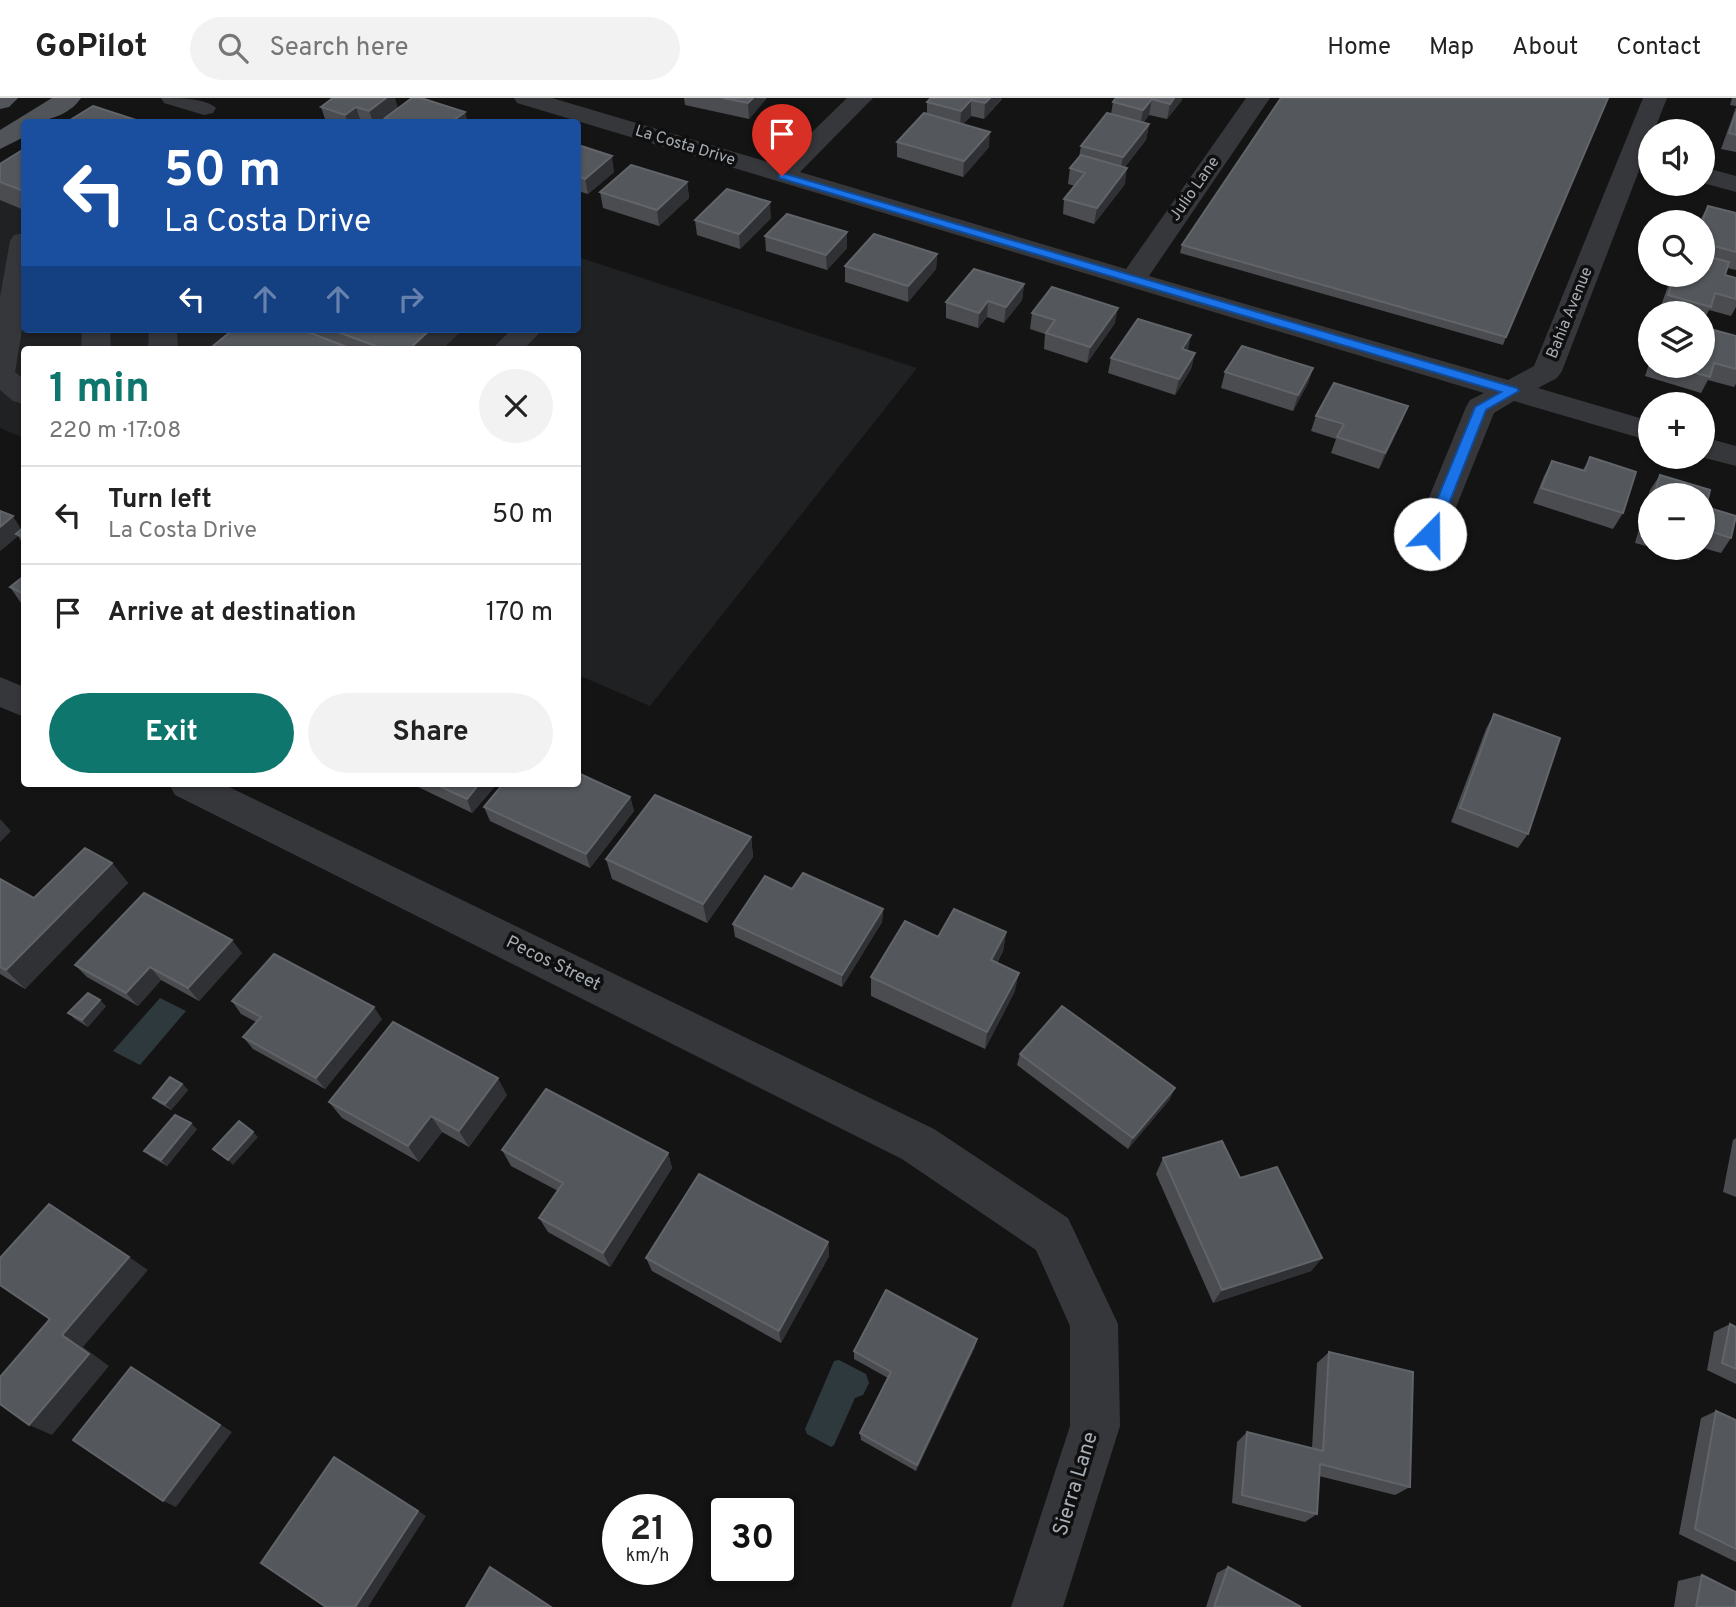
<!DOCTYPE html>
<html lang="en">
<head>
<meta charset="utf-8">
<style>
  body { margin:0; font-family:Overpass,sans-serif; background:#f2f2f2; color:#222; height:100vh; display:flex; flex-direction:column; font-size:26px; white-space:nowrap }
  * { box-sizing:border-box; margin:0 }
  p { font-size:23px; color:#767676 }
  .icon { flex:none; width:38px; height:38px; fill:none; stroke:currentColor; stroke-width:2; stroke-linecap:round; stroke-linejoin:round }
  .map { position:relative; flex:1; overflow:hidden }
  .drawer { position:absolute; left:21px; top:248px; width:560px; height:441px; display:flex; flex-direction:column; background:#fff; border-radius:7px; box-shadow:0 2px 5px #0004 }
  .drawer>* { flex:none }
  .guide { position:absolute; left:21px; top:21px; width:560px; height:214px; border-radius:7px; box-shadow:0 2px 5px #0004; background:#1a4fa0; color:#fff; overflow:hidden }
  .tools { position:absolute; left:1638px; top:21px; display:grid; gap:14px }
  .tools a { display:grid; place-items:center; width:77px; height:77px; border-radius:50%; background:#fff; box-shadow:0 2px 5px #0004; font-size:35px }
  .speed { position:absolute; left:602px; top:1396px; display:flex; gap:14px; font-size:35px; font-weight:700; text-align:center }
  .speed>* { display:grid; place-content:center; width:91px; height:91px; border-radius:50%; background:#fff; box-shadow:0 2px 5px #0004; line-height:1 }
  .speed small { font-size:18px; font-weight:400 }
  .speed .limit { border:4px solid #111; border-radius:10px; background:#fff; color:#111 }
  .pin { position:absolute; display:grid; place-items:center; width:60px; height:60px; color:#fff; margin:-72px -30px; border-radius:50% 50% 50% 0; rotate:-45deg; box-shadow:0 0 7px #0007 }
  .pin .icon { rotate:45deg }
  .me { position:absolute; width:77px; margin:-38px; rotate:22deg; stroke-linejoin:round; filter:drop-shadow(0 0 5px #0008) }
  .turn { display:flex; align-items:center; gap:24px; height:147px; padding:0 28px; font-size:32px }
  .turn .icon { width:91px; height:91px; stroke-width:2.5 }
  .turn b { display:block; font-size:49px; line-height:60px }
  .lanes { display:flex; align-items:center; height:66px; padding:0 28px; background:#0003; justify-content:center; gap:35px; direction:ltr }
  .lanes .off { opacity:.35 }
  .round { display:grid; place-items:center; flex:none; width:74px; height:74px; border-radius:37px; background:#f2f2f2 }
  .headline { display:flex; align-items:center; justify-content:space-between; height:119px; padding:0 28px }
  h1 { font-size:42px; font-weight:700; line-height:52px; color:#0f766e }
  .action { display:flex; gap:14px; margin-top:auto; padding:14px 28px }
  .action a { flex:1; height:80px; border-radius:42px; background:#0f766e; color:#fff; font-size:28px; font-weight:700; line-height:80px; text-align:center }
  .action a+a { background:#f2f2f2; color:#222 }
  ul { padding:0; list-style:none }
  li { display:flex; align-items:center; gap:21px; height:98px; padding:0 28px; border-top:2px solid #e0e0e0 }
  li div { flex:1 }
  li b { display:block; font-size:26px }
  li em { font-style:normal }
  header { display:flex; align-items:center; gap:42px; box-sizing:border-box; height:98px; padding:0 35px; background:#fff; border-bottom:2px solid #e0e0e0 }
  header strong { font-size:33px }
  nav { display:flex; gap:38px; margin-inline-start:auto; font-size:24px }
  .search { width:490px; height:63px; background:#f2f2f2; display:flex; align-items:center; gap:18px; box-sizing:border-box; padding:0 24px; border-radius:38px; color:#767676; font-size:26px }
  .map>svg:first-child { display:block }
  .built { fill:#202122 }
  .water { fill:#2e393d }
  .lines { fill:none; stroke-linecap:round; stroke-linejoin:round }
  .minor { fill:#35373a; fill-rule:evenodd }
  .major { fill:#515559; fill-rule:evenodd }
  .wall { fill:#4a4c50 }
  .shaded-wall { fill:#303134 }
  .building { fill:#54575b; stroke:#616469; stroke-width:2 }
  .route { fill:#1a73e8; stroke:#114b97; stroke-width:2 }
  .labels { text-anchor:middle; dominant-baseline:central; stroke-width:7; stroke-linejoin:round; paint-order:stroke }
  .far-street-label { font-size:16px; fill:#a7aeb5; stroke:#0f0f10 }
  .street-label { font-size:18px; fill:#a7aeb5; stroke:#0f0f10 }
  .near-street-label { font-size:21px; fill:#a7aeb5; stroke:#0f0f10 }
</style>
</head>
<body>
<header>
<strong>GoPilot</strong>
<div class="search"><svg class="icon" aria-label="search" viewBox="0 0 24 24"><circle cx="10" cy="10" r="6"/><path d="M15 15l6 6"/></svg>Search here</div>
<nav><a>Home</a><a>Map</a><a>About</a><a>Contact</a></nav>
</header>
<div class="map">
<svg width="1736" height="1509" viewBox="0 0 1736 1509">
  <rect width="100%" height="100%" fill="#141415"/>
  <!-- built -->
  <path class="built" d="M24,52V231H578V159L917,270L650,608L578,577V252H24V340L0,330V68Z"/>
  <!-- water -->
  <path class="water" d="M160,900L186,913L140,967L113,953Z
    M839,1262L866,1276L869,1285L863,1297L855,1300L834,1347L831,1349L807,1336L805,1331L834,1263Z"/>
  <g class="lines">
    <!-- minor -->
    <path class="minor" d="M161,0C177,0 206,0 216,10L213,15L204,17L164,5Z
      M514,0H552L778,67L847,0H873L800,74L1126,171L1246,0H1270L1149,178L1508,282L1534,268L1643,0H1667L1654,33H1650V44L1562,273L1557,280L1538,290L1650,323V343L1514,303L1494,315L1442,444L1430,447L1418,444L1414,436L1466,309L1470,302L1484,295L517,5Z
      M1703,69L1736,78V94L1703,85Z
      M24,135V220L15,274L24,281V306L13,303L0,292V199L10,143L14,137Z
      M82,231H110L111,252H81Z
      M149,231H177L178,252H148Z
      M512,231H543L523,252H491Z
      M1703,339L1736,348V368L1701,359Z
      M0,579L24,589V619L0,609Z
      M169,686H223L934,1031L1068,1120L1118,1226L1120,1328L1063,1509H1011L1070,1328V1228L1036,1152L902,1061L175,697Z"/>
    <!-- major -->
    <path class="major" d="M0,0H18L9,9L0,11Z
      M52,0H81C69,18 45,24 24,24V39L0,51V32Z"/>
  </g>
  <!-- wall -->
  <path class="wall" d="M333,0L398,10L468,24H386L385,20L379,24H326L321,9Z
    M684,0H766V1L749,21L685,7Z
    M1116,0H1182V2L1167,21L1149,17L1143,25L1149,26L1146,42L1125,69V86L1094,126L1063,116L1064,101L1075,88L1068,86L1070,70L1079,59L1081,48L1111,16L1113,4Z
    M1732,0H1736V8L1730,7Z
    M1002,1L984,21L971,18L963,26L989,49L963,79L897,59V44L927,16V4Z
    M1736,9V54L1721,51Z
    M578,47L614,74L588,96L578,93Z
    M24,51V112L0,102V66Z
    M687,84L689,100L659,128L603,110L600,94Z
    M1708,108L1736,115V172L1727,170L1725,177L1736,180V209L1731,218L1709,212L1703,224V215H1668L1659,213L1672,177H1703V124H1699Z
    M771,120L740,151L697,137L695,122Z
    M765,138L847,150L827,172L766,153Z
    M1182,147L1506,239L1503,247L1180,155Z
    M937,156L936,171L908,204L845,184V168Z
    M1024,186L1022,202L1004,225L987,219L978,230L946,220V204Z
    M1032,215L1115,225L1087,265L1044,251L1045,236L1030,231Z
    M234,231H462V232L441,252H208Z
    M1736,238V286L1734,289L1708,282L1701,295L1645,278L1650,263V268H1703Z
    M1188,253L1195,255L1191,271L1175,297L1108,275L1111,260Z
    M1313,270L1308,285L1293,313L1221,290L1225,274Z
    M1408,308L1402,323L1379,371L1331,355L1336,341L1311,333L1316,318Z
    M1590,359L1623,415L1613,431L1533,405L1544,378L1552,363L1583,372Z
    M1660,377L1710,392L1706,409L1736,418L1731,440L1721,455L1703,450V397H1650V449L1635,445L1650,392Z
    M24,429V448L18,438L0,453Z
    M1651,450H1697L1689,462Z
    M24,478V506L21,505L10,489Z
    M1494,616L1528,736L1518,750L1451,724L1486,631Z
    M412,686H497L472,715Z
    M630,699L634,713L590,770L490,723L484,709Z
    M751,739L753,759L707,825L612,781L606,761Z
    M112,765L128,785L25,891L0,876V781L34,800Z
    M792,791L883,811L882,824L842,889L735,839L733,826Z
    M1006,834L1003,853L997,865L1015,893L985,951L871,898V879L938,839Z
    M242,855L199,903L161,882L138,908L87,879L75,867Z
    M232,903L382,921L325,991L253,951L243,939L256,924L241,916Z
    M106,908L88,929L75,921L68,915Z
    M1020,956L1170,1001L1128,1051L1017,967Z
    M182,986L188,992L171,1012L159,1005L153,1000Z
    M507,997L469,1049L442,1034L419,1064L342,1020L329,1004Z
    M197,1031L167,1068L150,1058L144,1053Z
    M1736,1040V1099L1723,1094L1733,1042Z
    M502,1052L668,1055L672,1070L610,1169L548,1134L539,1120L558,1093L511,1068Z
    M1163,1060L1240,1080L1322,1160L1311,1173L1213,1205L1156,1076Z
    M828,1144L829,1158L781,1245L652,1173L646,1160Z
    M1730,1226L1736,1229V1286L1707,1272L1714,1234Z
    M975,1249L916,1373L861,1342L860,1335L888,1280L854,1261V1253Z
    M1329,1254L1410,1389L1395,1397L1319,1378L1317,1416L1305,1424L1232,1405L1237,1344L1247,1334L1312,1350L1317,1265Z
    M1716,1313L1736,1322V1464L1679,1436L1701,1320Z
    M1228,1469L1301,1509H1206L1217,1475Z
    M1702,1477L1736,1509H1674L1678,1483Z"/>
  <!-- shaded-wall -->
  <path class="shaded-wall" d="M386,0H395L398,10L379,24H373L369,13Z
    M753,0L766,1L749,21L748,5Z
    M990,0H1002L984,21L985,5Z
    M1174,0H1182V2L1167,21L1170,6Z
    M1152,1L1149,17L1140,28L1143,12Z
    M971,2V18L960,29L961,13Z
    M356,9L361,24H348L345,17Z
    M465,14L468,24H451Z
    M1149,26L1146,42L1120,75L1123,59Z
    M990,34L989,49L963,79L964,63Z
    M612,58L614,74L588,96L585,81Z
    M1127,70L1125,86L1094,126L1097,110Z
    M687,84L689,100L659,128L657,112Z
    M770,104L771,120L740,151L739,136Z
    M847,134V150L827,172L826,157Z
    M937,156L936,171L908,204V188Z
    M1024,186L1022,202L1004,225L1006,209Z
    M988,203L987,219L978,230L979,215Z
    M1118,210L1115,225L1087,265L1090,249Z
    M431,231H462V232L441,252H408Z
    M1191,237L1188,253L1182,251Z
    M1195,255L1191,271L1175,297L1179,281Z
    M1313,270L1308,285L1293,313L1298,297Z
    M1408,308L1402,323L1379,371L1385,355Z
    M13,418L23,434L16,436L18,438L0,453V429Z
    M479,686H497L472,715L467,701Z
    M630,699L634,713L590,770L586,756Z
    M0,721L11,733L0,744Z
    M751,739L753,759L707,825L703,806Z
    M112,765L128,785L25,891L6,872Z
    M883,811L882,824L842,889V877Z
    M1006,834L1003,853L988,881L991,862Z
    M232,842L242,855L199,903L188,890Z
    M150,869L161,882L138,908L126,895Z
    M1019,875L1015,893L985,951L987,934Z
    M100,902L106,908L88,929L82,922Z
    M374,909L382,921L325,991L316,980Z
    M498,980L507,997L469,1049L459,1033Z
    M182,986L188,992L171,1012L165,1006Z
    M1175,990L1170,1001L1128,1051L1133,1040Z
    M431,1018L442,1034L419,1064L408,1048Z
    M191,1025L197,1031L167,1068L161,1062Z
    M253,1034L258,1039L233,1067L228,1062Z
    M668,1055L672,1070L610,1169L603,1155Z
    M828,1144L829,1158L781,1245L779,1233Z
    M129,1159L148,1172L83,1249L109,1268L52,1337L29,1327L62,1237Z
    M1322,1160L1311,1173L1213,1205L1222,1192Z
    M977,1241L975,1249L916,1373L917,1367Z
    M131,1269L232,1334L176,1409L163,1403Z
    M334,1359L426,1418L368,1509H355Z"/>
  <!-- building -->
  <path class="building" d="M333,0H386L369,13L356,9L345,17L321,9Z
    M412,0H421L465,14L451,24H400L385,20Z
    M723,0H753L748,5Z
    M931,0H990L985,5L971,2L961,13L927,4Z
    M1116,0H1174L1170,6L1152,1L1143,12L1113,4Z
    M1281,0H1608L1506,239L1182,147Z
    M93,8L142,24H67Z
    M1736,14V37L1729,35Z
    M924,15L990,34L964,63L897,44Z
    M1107,15L1149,26L1123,59L1081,48Z
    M578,47L612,58L585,81L578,78Z
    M24,51V93L0,84V66Z
    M1081,57L1127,70L1097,110L1064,101L1085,75L1070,70Z
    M631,67L687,84L657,112L600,94Z
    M727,91L770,104L739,136L695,122Z
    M1708,108L1736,115V154L1703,145L1702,124Z
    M787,116L847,134L826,157L765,138Z
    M874,136L937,156L908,188L845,168Z
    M1703,157L1729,164L1725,177L1736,180V201L1715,195L1711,209L1668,197L1675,177H1703Z
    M974,171L1024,186L1006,209L988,203L979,215L946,204Z
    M1052,189L1118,210L1090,249L1046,235L1055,222L1032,215Z
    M1138,221L1191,237L1182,251L1195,255L1179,281L1111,260Z
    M1703,229L1736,238V271L1714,265L1710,279L1671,268H1703Z
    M234,231H300L355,252H208Z
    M330,231H431L408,252H386Z
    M1242,248L1313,270L1298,297L1225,274Z
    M1334,285L1408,308L1385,355L1337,339L1344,326L1316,318Z
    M1590,359L1636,374L1623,415L1541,390L1552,363L1585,373Z
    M1660,377L1710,392L1706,409L1736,418L1731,440L1703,431V433V397H1654Z
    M1650,410V431L1645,429Z
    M0,413L13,418L0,429Z
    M24,429V439L16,436Z
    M24,478V496L10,489Z
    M1494,616L1560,640L1528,736L1460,710Z
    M578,675L630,699L586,756L484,709L503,686H578Z
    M435,686H479L467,701Z
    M655,697L751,739L703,806L606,761Z
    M85,750L112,765L6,872L0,869V781L34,800Z
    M803,775L883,811L842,877L733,826L765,778L792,791Z
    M144,795L232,842L188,890L150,869L126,895L75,867Z
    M954,811L1006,834L991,862L1019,875L987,934L871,879L905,823L938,839Z
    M274,856L374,909L316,980L243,939L261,919L232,903Z
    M88,895L100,902L82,922L68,915Z
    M1062,908L1175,990L1133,1040L1020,956Z
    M393,924L498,980L459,1033L431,1018L408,1048L329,1004Z
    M170,979L182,986L165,1006L153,1000Z
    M546,991L668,1055L603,1155L539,1120L563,1085L502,1052Z
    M175,1017L191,1025L161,1062L144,1053Z
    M239,1023L253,1034L228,1062L213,1051Z
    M1222,1043L1240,1080L1277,1069L1322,1160L1222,1192L1163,1060Z
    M699,1076L828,1144L779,1233L646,1160Z
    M49,1106L129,1159L62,1237L89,1256L29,1327L0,1306V1279L50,1221L0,1187V1160Z
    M886,1192L977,1241L917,1367L860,1335L891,1274L854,1253Z
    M1730,1226L1736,1229V1271L1722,1265Z
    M1329,1254L1413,1274L1410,1389L1320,1366L1317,1416L1242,1397L1247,1334L1323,1353Z
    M131,1269L220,1327L163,1403L73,1342Z
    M1716,1313L1736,1322V1451L1695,1431Z
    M334,1359L418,1413L355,1509H326L261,1465Z
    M490,1469L551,1509H466Z
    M1228,1469L1301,1509H1214Z
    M1702,1477L1736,1494V1509H1696Z"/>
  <!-- route -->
  <path class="route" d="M779,76H786L1517,290L1519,293L1486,312L1437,436L1435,439H1425L1423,436L1475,309L1501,294L779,80Z"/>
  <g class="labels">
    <!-- far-street labels -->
    <g class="far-street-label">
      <text transform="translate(685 48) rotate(17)">La Costa Drive</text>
      <text transform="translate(1195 91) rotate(-55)">Julio Lane</text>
      <text transform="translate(1570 215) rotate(-68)">Bahia Avenue</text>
    </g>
    <!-- street labels -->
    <g class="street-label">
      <text transform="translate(553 866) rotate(26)">Pecos Street</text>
    </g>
    <!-- near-street labels -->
    <g class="near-street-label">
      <text transform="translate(1076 1386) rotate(-73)">Sierra Lane</text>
    </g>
  </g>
</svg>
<div class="tools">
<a><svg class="icon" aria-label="sound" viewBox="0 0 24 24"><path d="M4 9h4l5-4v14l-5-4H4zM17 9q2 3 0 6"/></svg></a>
<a><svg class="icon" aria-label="search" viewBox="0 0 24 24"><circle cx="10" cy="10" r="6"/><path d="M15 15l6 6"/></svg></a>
<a><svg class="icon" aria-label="layers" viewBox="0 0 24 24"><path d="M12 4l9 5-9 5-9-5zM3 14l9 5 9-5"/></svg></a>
<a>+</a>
<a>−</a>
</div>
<div class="speed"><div>21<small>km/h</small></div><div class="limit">30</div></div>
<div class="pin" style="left:782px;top:78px;background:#d93025"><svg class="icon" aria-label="arrive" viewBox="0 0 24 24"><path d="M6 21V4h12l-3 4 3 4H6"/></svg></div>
<svg class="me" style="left:1430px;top:436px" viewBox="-20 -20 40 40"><circle r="19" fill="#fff"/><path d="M0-13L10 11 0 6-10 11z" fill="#1a73e8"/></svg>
<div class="guide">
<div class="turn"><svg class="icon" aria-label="left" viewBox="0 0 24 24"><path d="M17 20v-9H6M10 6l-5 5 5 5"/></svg><div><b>50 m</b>La Costa Drive</div></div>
<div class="lanes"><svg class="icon" aria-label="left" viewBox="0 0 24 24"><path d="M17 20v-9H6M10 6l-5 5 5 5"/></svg><svg class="icon off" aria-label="ahead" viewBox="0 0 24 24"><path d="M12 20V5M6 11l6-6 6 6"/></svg><svg class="icon off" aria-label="ahead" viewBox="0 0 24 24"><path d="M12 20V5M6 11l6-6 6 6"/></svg><svg class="icon off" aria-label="right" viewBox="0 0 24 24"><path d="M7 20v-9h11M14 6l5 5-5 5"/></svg></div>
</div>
<section class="drawer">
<div class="headline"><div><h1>1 min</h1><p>220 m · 17:08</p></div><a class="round"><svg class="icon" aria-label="close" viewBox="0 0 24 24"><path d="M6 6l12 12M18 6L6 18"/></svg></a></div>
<ul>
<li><svg class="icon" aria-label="left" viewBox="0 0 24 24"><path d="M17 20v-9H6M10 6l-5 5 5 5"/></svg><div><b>Turn left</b><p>La Costa Drive</p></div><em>50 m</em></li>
<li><svg class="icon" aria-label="arrive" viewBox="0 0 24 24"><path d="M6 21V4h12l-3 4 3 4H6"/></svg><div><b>Arrive at destination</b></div><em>170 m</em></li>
</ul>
<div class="action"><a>Exit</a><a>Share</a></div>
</section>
</div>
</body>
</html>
